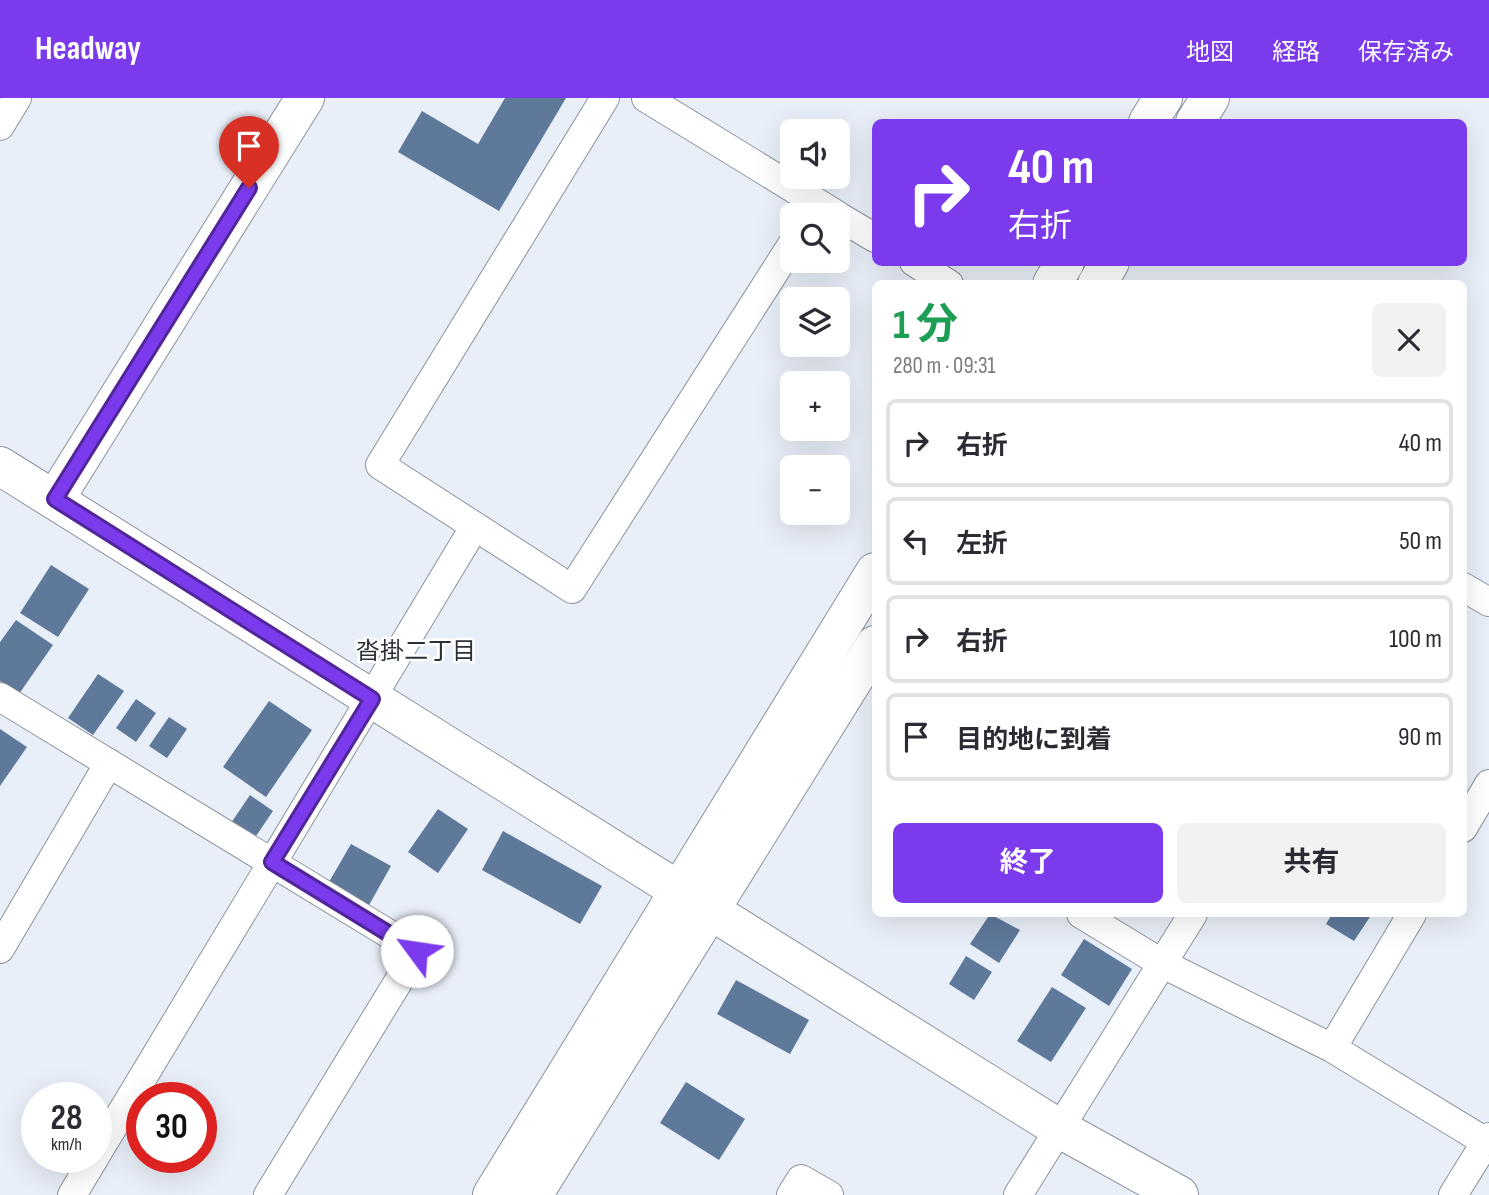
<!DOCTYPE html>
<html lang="ja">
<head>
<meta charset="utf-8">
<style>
  body { margin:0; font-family:"Sofia Sans Condensed","Noto Sans JP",sans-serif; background:#f2f2f3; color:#2b2b33; height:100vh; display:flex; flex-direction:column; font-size:26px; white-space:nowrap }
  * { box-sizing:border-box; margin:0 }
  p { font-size:23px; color:#7c7c81 }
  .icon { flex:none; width:38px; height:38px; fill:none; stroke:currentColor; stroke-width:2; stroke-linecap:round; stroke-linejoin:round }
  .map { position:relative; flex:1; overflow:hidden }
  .panel { position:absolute; left:872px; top:182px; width:595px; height:637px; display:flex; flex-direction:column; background:#fff; border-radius:10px; box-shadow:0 7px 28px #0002 }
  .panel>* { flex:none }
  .hud { position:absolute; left:872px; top:21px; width:595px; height:147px; border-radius:10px; box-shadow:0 7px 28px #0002; background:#7c3aed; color:#fff; overflow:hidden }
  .controls { position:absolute; left:780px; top:21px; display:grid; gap:14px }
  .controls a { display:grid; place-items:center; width:70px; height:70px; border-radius:10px; background:#fff; box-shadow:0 7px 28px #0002; font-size:35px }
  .speed { position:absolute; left:21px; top:984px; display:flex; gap:14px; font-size:35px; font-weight:700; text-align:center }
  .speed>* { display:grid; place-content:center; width:91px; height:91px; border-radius:50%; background:#fff; box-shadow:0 7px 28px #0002; line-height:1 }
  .speed small { font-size:18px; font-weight:400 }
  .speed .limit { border:10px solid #d22; background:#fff; color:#111 }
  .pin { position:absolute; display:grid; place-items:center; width:60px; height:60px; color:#fff; margin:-72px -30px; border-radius:50% 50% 50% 0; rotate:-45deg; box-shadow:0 0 7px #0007 }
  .pin .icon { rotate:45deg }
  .me { position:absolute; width:77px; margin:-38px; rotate:301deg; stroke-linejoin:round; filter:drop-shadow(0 0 5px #0008) }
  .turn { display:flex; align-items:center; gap:24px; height:147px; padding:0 21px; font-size:32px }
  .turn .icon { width:91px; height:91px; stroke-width:2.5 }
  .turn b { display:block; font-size:49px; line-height:60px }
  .round { display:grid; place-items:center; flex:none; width:74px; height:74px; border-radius:10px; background:#f2f2f3 }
  .head { display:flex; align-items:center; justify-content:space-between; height:119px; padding:0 21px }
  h1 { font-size:42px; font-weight:700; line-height:52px; color:#1e9e55 }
  .button { display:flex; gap:14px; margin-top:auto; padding:14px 21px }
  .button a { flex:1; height:80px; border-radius:10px; background:#7c3aed; color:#fff; font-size:28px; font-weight:700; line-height:80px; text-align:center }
  .button a+a { background:#f2f2f3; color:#2b2b33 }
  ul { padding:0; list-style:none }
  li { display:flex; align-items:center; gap:21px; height:88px; margin:0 14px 10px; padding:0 7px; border:4px solid #e1e1e2; border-radius:10px }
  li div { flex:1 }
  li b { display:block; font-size:26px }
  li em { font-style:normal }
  header { display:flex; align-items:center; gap:42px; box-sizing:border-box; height:98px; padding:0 35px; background:#7c3aed; color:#fff }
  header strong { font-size:33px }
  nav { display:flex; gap:38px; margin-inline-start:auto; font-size:24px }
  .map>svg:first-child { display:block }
  .building { fill:#5f799b }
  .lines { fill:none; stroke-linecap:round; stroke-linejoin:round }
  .street-casing { stroke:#8d939b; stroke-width:30 }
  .secondary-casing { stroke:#8d939b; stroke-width:40 }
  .street { stroke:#fff; stroke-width:28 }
  .secondary { stroke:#fff; stroke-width:38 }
  .route-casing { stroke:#51269a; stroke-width:18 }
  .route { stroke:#7c3aed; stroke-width:12 }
  .labels { text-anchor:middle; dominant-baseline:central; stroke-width:5; stroke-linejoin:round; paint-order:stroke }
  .neighbourhood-label { font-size:24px; fill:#2b2f36; stroke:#fff }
</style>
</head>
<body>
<header>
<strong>Headway</strong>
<nav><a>地図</a><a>経路</a><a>保存済み</a></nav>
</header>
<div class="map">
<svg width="1489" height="1097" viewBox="0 0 1489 1097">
  <rect width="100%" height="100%" fill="#e9eff8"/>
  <!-- building -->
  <path class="building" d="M505,0H566L499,113L398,54L422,13L478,46Z
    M51,467L89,491L58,539L20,515Z
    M16,522L53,547L19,596L0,583V544Z
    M98,576L124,593L93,637L68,620Z
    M136,601L156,615L136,644L116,630Z
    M269,603L312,632L266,699L223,669Z
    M169,619L187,631L167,660L149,648Z
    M0,631L27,649L0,688Z
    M250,697L273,713L254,741L231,725Z
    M438,711L468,731L438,775L408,754Z
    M503,733L602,788L580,826L482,772Z
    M351,746L391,768L369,807L329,784Z
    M990,816L1020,832L999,865L970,846Z
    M1332,816H1372L1354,843L1326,826Z
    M1084,841L1132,871L1109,908L1061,877Z
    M966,858L992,874L974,902L949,886Z
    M736,882L809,922L790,956L717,916Z
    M1052,889L1086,910L1051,964L1017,943Z
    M686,984L745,1021L719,1062L660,1025Z"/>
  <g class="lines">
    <defs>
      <path id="street" d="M605,0L380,367L572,491L793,145
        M646,0L837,117
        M0,28L17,0
        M838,118L875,140
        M914,164L949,186
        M1463,489L1489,504
        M0,599L417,853L268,1097
        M1463,730L1489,686
        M1081,816L1163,866L1332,950L1486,1044
        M0,851L109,665
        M1332,950L1412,816
        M96,1057L475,428
        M72,1097L95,1059
        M791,1097L801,1081L829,1097
        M1018,1097L1193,816
        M1453,1097L1489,1039"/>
      <path id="secondary" d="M1148,24L1163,0
        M1195,24L1210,0
        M1052,186L1065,164
        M1097,186L1110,164
        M0,368L1060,1031L1179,1097
        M55,401L305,0
        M492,1097L875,474
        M533,1097L875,547"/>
    </defs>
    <!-- street casing -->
    <use href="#street" class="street-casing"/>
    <!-- secondary casing -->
    <use href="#secondary" class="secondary-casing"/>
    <!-- street -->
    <use href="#street" class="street"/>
    <!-- secondary -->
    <use href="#secondary" class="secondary"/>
  </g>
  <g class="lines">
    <defs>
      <path id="route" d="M249,90L55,401L372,601L272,764L417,853"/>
    </defs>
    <!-- route casing -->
    <use href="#route" class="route-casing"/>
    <!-- route -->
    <use href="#route" class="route"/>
  </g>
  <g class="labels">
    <!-- neighbourhood labels -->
    <g class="neighbourhood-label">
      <text x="416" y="553">沓掛二丁目</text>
    </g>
  </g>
</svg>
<div class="controls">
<a><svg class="icon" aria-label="sound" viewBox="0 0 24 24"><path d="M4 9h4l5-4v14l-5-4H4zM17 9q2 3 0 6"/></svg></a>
<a><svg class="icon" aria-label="search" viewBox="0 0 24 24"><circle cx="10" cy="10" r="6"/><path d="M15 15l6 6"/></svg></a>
<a><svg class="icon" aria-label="layers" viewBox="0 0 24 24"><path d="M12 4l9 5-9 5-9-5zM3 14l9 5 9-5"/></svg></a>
<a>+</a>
<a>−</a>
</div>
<div class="speed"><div>28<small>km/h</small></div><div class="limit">30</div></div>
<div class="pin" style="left:249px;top:90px;background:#d93025"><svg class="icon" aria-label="arrive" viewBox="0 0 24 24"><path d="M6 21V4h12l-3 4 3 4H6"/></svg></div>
<svg class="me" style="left:417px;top:853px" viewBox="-20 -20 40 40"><circle r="19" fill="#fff"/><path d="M0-13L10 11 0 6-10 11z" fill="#7c3aed"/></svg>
<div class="hud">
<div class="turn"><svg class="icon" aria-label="right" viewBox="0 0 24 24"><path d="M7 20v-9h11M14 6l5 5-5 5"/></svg><div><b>40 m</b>右折</div></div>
</div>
<section class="panel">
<div class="head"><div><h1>1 分</h1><p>280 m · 09:31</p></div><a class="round"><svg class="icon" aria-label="close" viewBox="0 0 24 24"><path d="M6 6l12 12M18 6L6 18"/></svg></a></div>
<ul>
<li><svg class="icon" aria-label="right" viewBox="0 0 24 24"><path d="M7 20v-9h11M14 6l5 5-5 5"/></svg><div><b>右折</b></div><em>40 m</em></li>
<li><svg class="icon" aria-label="left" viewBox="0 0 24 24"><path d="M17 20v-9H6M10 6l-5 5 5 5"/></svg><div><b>左折</b></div><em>50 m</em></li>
<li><svg class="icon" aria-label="right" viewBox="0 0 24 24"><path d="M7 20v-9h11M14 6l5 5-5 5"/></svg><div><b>右折</b></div><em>100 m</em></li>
<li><svg class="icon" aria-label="arrive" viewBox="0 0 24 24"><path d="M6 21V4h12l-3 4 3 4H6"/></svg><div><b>目的地に到着</b></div><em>90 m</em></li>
</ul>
<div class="button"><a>終了</a><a>共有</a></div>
</section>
</div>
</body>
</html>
